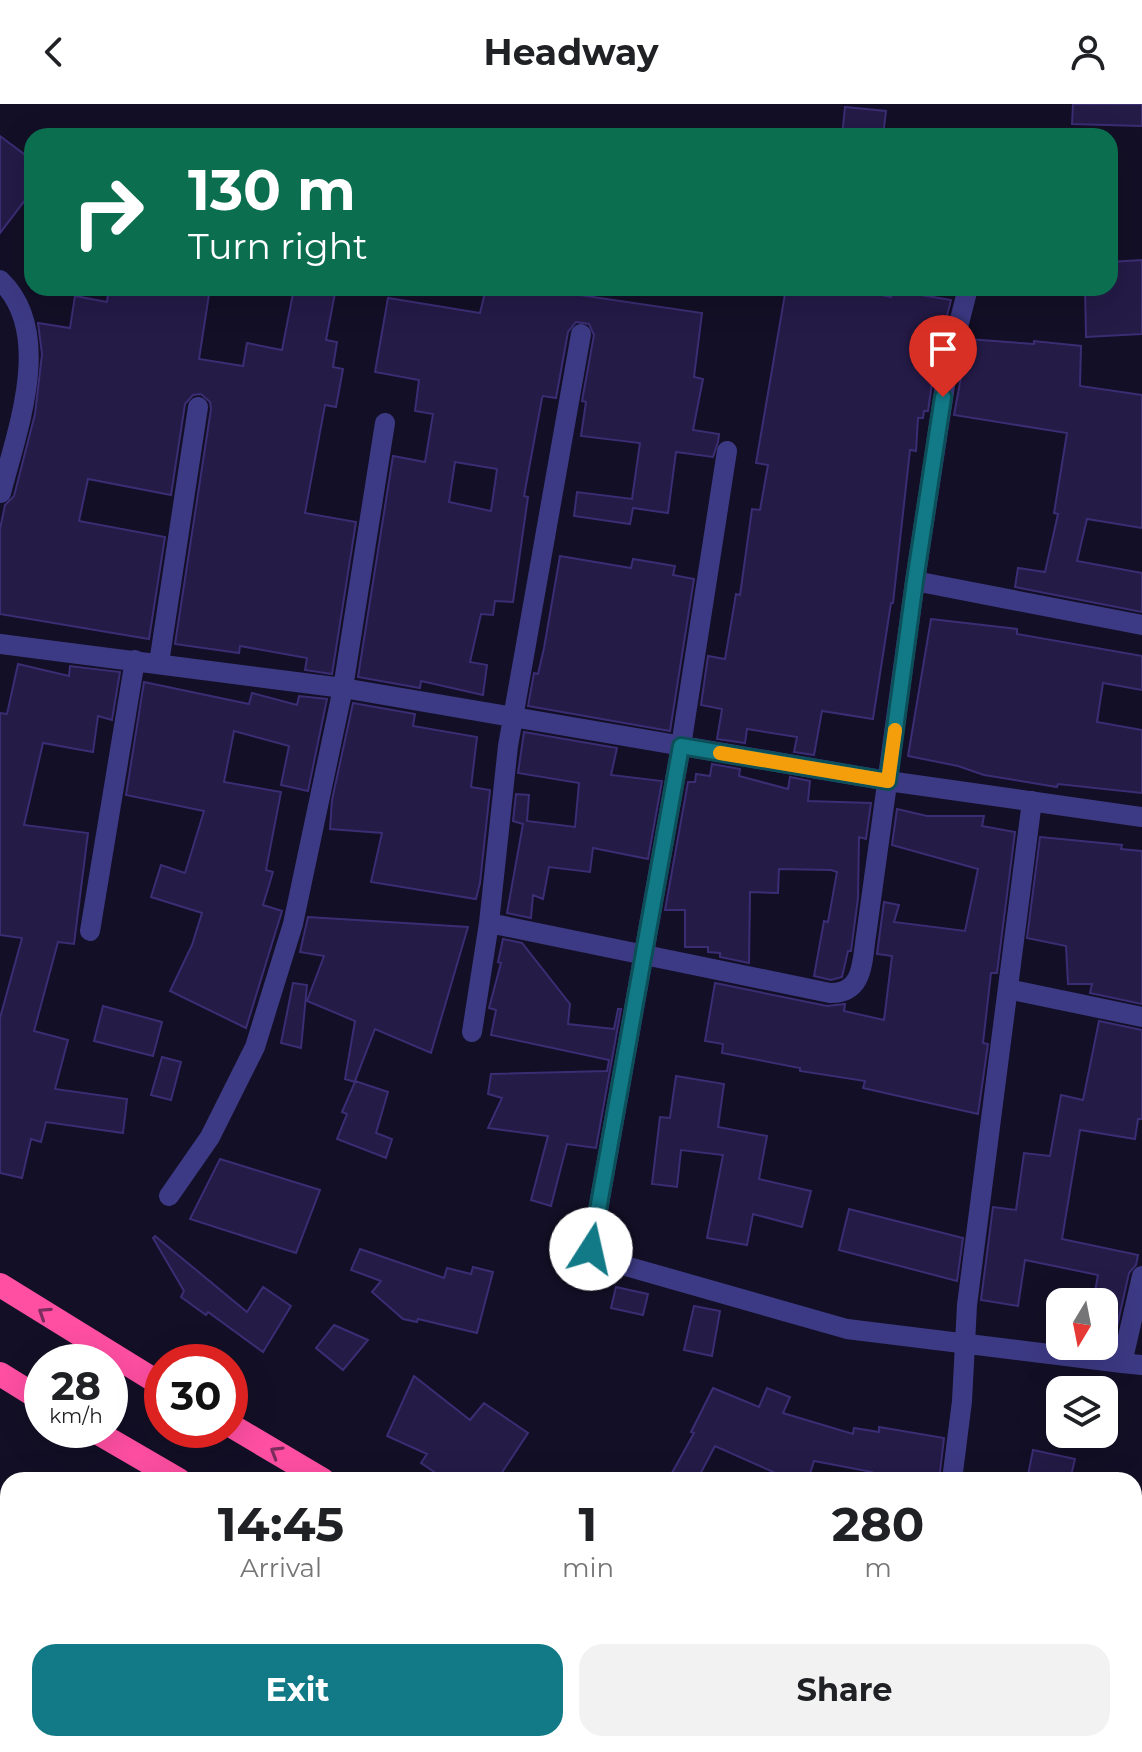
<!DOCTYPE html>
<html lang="en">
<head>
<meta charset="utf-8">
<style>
  body { margin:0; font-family:Montserrat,sans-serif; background:#f2f2f2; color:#202124; height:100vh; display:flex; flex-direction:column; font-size:30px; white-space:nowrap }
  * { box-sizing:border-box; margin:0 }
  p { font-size:26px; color:#757577 }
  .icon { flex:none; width:44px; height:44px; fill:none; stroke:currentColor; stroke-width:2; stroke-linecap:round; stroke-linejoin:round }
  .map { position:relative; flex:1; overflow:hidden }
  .drawer { position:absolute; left:0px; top:1368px; width:1142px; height:280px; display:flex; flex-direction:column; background:#fff; border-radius:24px 24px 0 0; box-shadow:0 8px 32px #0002 }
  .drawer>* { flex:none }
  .banner { position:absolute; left:24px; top:24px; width:1094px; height:168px; border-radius:24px; box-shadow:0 8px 32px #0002; background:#0b6e4f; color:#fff; overflow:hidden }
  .needle { width:52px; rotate:190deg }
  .fabs { position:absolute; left:1046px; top:1184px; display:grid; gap:16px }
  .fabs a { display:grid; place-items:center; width:72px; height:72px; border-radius:16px; background:#fff; box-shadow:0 8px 32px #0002; font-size:40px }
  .speed { position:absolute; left:24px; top:1240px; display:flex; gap:16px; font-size:40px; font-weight:700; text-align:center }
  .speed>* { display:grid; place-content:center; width:104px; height:104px; border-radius:50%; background:#fff; box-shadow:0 8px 32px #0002; line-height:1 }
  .speed small { font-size:20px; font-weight:400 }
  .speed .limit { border:12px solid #d22; background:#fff; color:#111 }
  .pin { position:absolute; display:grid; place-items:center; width:68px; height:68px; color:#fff; margin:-82px -34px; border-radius:50% 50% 50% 0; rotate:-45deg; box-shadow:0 0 8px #0007 }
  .pin .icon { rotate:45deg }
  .me { position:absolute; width:88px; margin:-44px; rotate:10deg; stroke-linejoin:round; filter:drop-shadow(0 0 6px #0008) }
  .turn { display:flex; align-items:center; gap:28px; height:168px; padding:0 32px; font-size:36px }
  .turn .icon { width:104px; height:104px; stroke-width:2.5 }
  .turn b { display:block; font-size:56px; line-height:68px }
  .eta { display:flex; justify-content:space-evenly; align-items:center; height:136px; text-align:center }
  .eta b { font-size:48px; font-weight:700; line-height:56px }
  .action { display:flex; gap:16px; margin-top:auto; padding:16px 32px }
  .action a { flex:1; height:92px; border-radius:24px; background:#127987; color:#fff; font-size:32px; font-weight:700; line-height:92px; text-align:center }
  .action a+a { background:#f2f2f2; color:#202124 }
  header { display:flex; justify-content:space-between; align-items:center; height:104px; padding:0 32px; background:#fff; font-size:36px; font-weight:700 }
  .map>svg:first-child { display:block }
  .building { fill:#241b47; stroke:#3b2d73; stroke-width:2; fill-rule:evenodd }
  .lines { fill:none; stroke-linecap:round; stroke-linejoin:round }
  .street { stroke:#3d3a85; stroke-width:20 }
  .highway { stroke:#ff4fa3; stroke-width:24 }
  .oneway { stroke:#7d2c5e }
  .route-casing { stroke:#0c4f58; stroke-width:20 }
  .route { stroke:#127987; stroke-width:14 }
  .slow { stroke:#f59e0b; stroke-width:14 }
</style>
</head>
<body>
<header><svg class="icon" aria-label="back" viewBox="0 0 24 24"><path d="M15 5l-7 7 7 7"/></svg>Headway<svg class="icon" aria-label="person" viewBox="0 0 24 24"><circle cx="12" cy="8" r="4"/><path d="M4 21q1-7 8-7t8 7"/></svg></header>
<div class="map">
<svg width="1142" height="1648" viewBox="0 0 1142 1648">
  <rect width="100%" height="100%" fill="#130f26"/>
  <!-- building -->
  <path class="building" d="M1073,0H1142V22L1072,20Z
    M845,3L886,7L883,32H842Z
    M0,32L32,56V87L0,129Z
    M1142,156V230L1086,233L1085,184H1110V158Z
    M109,184H210L199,255L243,262L247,239L282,246L294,184H336L326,236L337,238L333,263L343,265L336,303L325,301L305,409L356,418L332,570L305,566L307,554L240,542L239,549L175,540L211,305L210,298L201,290L193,291L185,300L171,391L88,375L79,417L165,433L149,535L0,510V425L5,401L14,392L35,310L42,250L38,219L70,224L75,192L107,198Z
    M486,184H560L559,188L702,209L694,273L703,275L693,326L719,330L718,338L713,353L676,348L668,409L633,404L630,420L574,412L577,388L632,395L640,339L581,332L586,298L582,297L594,231L589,220L576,218L568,228L556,294L543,292L542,294L524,392L528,393L513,498L495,497L493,511L481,510L470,558L487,561L483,591L421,577L420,584L358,573L393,352L425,358L433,310L415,307L419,276L375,268L388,194L480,209ZM455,358L497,365L491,407L449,398Z
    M786,184H850L891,193L892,186L951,196L935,259L928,307H924L923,314H918L916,347L910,346L893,499H891L873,615L822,607L814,651L794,648L797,633L747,625L745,639L717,635L722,605L701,601L708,552L725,555L736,490L740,491L752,405L760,406L768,361L756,359Z
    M968,235L1034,240V237L1081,242L1080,282L1142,291V424L1087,415L1077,457L1142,469V508L1015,483L1018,464L1045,468L1058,410L1054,409L1067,329L954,311Z
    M560,452L631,464L633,455L675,462L673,471L694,475L670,627L528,602L534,569L538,570L544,544Z
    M931,515L1017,525V530L1142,552V586L1103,579L1097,618L1142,626V689L1058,680L1057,683L984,671L958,662L908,652Z
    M18,560L69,572L70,562L120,568L112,616L98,612L93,648L43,639L24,721L88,729L74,840L58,838L34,927L68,936L55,985L127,995L123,1029L46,1018L41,1038L31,1035L22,1074L0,1069V914L22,834L0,831V609L7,610Z
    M144,578L249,600L252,589L297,601L299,592L327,595L308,687L281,681L289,642L234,627L224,678L281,688L266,766L273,768L263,801L282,807L246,924L170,887L192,841L202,809L151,793L161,761L185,769L204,707L126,691Z
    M353,599L415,610L413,622L477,633L471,683L490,686L480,779L476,795L371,778L382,729L330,725L332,696Z
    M524,628L617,644L611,671L662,677L648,755L593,744L590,768L549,763L543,795L533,791L531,814L507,809L523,720L513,717L516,690L529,691L527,717L575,723L579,679L518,669Z
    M712,660L740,665L739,672L788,685L790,673L810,677L808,697L871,699L866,735L859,733L858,794L851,847H848L842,873L831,876L814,872L824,817L828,818L837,768L831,766L779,765L778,789L750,788L749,859L720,853V849L708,848V843H685V806H665L688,678H695L696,670L710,672Z
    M897,705L927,712H984L982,722L1015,728L997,869H991L983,939L988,940L978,1010L863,984L865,977L800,967V964L722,949L723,940L705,937L715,879L827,902L845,900L844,907L884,916L892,852L877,850L884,798L899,801L894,818L965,827L978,765L892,741Z
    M1040,733L1122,741L1121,745L1142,747V900L1090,889L1092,880H1068L1066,842L1027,834Z
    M308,813L468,823L431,949L375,925L355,977L388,988L376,1029L392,1035L386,1054L337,1035L347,1010L342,1008L355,978L345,975L355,917L307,897L324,852L300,848Z
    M503,835L522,839L570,900L568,920L614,925L618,905H621L596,1044L567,1040L551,1102L531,1096L548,1032L488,1024L502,994L488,990L491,970L607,967L609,956L491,931L496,906L489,904L501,859L498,858Z
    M293,879L307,881L301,944L281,939Z
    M103,902L162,918L153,952L94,937Z
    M1099,917L1142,926V1015H1138L1135,1035L1080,1026L1062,1135L1138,1151L1136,1161L1129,1169L1114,1236L1104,1234V1198H1093L1098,1171L1025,1156L1018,1202L981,1196L993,1103L1016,1106L1024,1049L1050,1052L1061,991L1083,996Z
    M162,953L181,958L171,996L151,991Z
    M676,972L724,980L718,1023L767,1032L759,1075L811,1087L802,1123L753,1110L747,1141L707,1134L723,1051L681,1046L677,1083L652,1080L660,1013L670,1014Z
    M220,1055L320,1086L296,1149L190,1115Z
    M849,1105L963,1134L957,1177L839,1146Z
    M155,1132L247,1208L263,1183L291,1202L263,1248L208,1208L206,1211L181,1193L184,1187L153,1134Z
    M360,1145L444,1174L447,1164L471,1170L473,1163L493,1168L477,1229L418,1215L417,1218L403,1215L372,1188L381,1177L351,1166Z
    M616,1183L648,1190L643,1211L611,1204Z
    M694,1202L720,1207L712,1252L684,1246Z
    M334,1221L368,1236L343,1266L316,1244Z
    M414,1272L470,1316L484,1299L528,1329L497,1376H446L421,1359L427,1350L387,1332Z
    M713,1284L759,1303L767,1284L790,1293L783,1309L853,1330L854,1324L879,1328V1323L944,1334L939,1376H871L872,1368L814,1357L808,1376H791L715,1342L697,1376H668L694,1329L691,1328Z
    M1033,1346L1075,1355L1070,1376H1027Z"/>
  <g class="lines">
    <!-- street -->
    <path class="street" d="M0,176C55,228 17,326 1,389
      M727,347L681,642L591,1145L608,1157L847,1225L1122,1259
      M915,477L1142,521
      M0,540L343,584L888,677L1142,713
      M159,559L198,303
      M489,819L830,889C864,890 862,857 866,832L915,477L948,262L968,184
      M90,827L135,556
      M1008,885L1142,913
      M472,928L489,819L508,642L581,230
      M169,1092L210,1033L255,943L293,820L343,584L385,319
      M1142,1172L1122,1259L1142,1261
      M952,1376L962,1297L967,1201L1032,697
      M0,1403L8,1408
      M1134,1525H1142
      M0,1616L8,1607
      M332,1640L346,1648
      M879,1640L897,1648
      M304,1648L311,1640"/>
    <!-- highway -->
    <path class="highway" d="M0,1181L162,1281
      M0,1270L42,1296
      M230,1321L323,1376
      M93,1326L179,1376
      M631,1640L645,1648
      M794,1640L810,1648"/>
  </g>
  <!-- one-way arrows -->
  <defs><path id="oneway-chevron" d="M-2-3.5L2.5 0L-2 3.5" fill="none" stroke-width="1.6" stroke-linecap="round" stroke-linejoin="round" transform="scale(2)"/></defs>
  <g class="oneway">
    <use href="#oneway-chevron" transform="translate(44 1209) rotate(-147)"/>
    <use href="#oneway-chevron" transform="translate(276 1348) rotate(-149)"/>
  </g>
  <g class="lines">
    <defs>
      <path id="route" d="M591,1145L681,642L888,677L915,477L943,293"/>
    </defs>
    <!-- route casing -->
    <use href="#route" class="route-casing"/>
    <!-- route -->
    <use href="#route" class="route"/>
    <!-- slow -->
    <path class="slow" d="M720,649L888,677L895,626"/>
  </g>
</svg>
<div class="fabs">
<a><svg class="needle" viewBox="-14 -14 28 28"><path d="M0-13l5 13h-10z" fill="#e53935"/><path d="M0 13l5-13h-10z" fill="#757577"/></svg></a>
<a><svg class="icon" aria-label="layers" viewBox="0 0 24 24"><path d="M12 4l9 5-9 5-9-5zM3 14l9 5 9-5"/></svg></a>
</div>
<div class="speed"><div>28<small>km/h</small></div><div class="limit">30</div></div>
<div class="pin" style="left:943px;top:293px;background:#d93025"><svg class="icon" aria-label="arrive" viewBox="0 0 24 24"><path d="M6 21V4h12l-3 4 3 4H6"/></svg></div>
<svg class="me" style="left:591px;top:1145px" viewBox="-20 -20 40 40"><circle r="19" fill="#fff"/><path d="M0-13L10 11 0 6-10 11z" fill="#127987"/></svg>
<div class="banner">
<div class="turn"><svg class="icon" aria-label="right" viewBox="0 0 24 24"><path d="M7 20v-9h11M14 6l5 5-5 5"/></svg><div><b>130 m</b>Turn right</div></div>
</div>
<section class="drawer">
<div class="eta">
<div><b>14:45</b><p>Arrival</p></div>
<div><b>1</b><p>min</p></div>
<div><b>280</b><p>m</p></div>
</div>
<div class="action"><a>Exit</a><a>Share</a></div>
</section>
</div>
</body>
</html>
